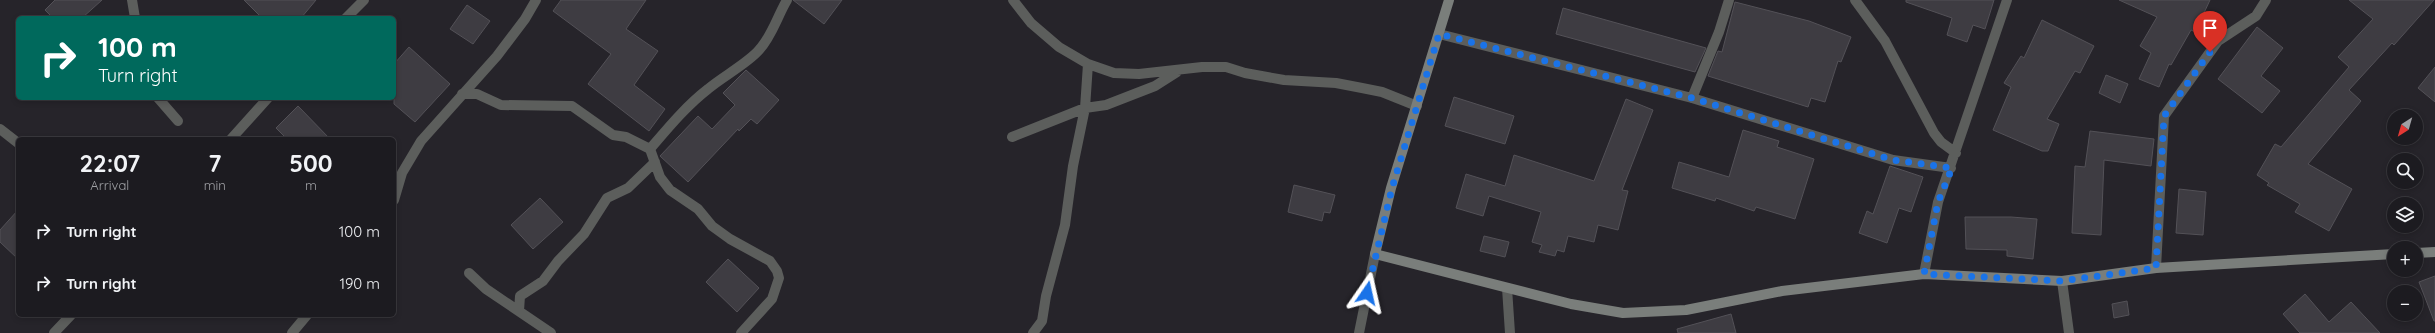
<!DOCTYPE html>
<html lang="en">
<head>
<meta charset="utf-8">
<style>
  body { margin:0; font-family:Quicksand,sans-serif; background:#252429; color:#f1f3f6; height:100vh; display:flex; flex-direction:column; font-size:15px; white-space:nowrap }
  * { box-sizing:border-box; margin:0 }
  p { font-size:13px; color:#a0a1a5 }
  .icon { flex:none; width:22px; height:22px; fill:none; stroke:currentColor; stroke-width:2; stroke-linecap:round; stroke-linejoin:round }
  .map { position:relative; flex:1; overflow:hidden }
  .drawer { position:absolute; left:16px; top:137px; width:380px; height:180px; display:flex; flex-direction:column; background:#1c1b20; border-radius:6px; box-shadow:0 2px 6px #0003,0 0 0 1px #3a393e }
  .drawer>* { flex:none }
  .top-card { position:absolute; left:16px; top:16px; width:380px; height:84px; border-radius:6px; box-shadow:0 2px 6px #0003,0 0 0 1px #3a393e; background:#00695c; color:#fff; overflow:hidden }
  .needle { width:26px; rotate:217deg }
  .fabs { position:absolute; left:2387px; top:109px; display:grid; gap:8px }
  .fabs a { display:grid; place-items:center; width:36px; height:36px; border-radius:50%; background:#1c1b20; box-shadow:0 2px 6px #0003,0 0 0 1px #3a393e; font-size:20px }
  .pin { position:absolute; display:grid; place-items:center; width:34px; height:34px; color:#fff; margin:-41px -17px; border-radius:50% 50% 50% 0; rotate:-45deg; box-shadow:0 0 4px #0007 }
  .pin .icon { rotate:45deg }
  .me { position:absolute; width:44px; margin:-22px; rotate:11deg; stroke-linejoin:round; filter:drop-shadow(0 0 3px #0008) }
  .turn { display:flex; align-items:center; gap:14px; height:84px; padding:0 16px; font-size:18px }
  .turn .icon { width:52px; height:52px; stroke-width:2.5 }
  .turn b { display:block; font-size:28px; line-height:34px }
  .eta { display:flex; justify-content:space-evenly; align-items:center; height:68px; text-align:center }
  .eta b { font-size:24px; font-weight:700; line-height:28px }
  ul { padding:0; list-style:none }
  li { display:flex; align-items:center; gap:12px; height:52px; padding:0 16px }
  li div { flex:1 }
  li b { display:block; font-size:15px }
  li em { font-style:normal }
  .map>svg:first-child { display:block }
  .building { fill:#3e3c42; stroke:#535157 }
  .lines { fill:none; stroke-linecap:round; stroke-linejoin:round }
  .street { stroke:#5c5e5c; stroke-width:10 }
  .secondary { stroke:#7a7e7b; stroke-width:10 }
  .route { stroke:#1a73e8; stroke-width:7; stroke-dasharray:0 12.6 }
</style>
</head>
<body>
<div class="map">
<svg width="2435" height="333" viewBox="0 0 2435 333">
  <rect width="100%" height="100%" fill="#26242a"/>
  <!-- building -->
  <path class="building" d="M55,0H102L82,18H53L45,10Z
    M244,0H316L301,18H262Z
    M561,0H646L626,29L658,51L634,85L665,109L649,131L588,84L611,54L553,11Z
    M793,0H842L824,24Z
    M1906,0H1994L1985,29L1973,25L1967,42L1947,35L1952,18L1906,2Z
    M2119,0H2210L2203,15L2214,19L2207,37L2191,30L2171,65L2169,64L2159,87L2139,79L2151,53L2140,46L2157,17Z
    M2349,0H2434L2394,45L2392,43L2349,90L2361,101L2308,164L2352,189L2329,231L2295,212L2300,204L2267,185L2269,183L2257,175L2275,144L2281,147L2349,67L2338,57L2373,19Z
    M1735,2L1809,21L1851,37L1841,62L1838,61L1825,102L1811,98L1808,107L1708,76L1718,51L1722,52Z
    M467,5L490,21L473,44L450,29Z
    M1563,8L1706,48L1695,72L1556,34Z
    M2042,20L2094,46L2080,73L2075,71L2047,119L2059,124L2048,151H2042L1993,130L2011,87L2004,83L2021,56L2024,58Z
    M2257,27L2283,48L2261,76L2280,91L2262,113L2218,79Z
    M409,47L450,84L415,122L394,104V64Z
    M2435,67V102L2418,88Z
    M746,70L779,100L757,124L751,119L739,131L738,129L688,182L660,156L698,116L712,129L735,105L723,93Z
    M2106,75L2128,84L2120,103L2099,93Z
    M1454,97L1514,116L1505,144L1445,126Z
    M1626,99L1653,110L1622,190L1628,191L1618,230L1598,225L1594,242L1568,236L1564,252L1557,250L1555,256L1539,252L1542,245L1532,242L1541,212L1489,196L1483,216L1456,208L1466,174L1505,186L1514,155L1594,181Z
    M298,106L330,139H287L276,128Z
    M1743,130L1779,141L1777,147L1814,159L1795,219L1756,207L1754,211L1716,198L1715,201L1672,188L1679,162L1729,177Z
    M2090,131L2154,139L2151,166L2104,160L2101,235L2072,233L2075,166L2085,167Z
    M1890,166L1923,177L1911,212L1899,208L1887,243L1859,233L1867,211L1873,214Z
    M1294,185L1335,195L1330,213L1324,212L1322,221L1288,212Z
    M2179,189L2206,192L2203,235L2176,233Z
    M540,198L563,222L533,249L511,225Z
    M18,210V259L0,242V230Z
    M1965,217H2011L2037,219L2033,259L2007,256V250L1966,249Z
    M1484,236L1509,242L1505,257L1480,251Z
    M728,259L759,288L737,312L706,282Z
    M2435,276V321H2434L2419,282Z
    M2305,294L2329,322L2351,302L2380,333H2300L2283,314Z
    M2127,301L2129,315L2114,318L2112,304Z
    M1731,314L1736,333H1678L1677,329Z"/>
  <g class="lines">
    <!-- street -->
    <path class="street" d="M132,0L135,18
      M1013,0L1031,23L1059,47L1088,64L1114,73L1139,74L1202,67H1226L1245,73L1284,80L1336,83L1362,88L1382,92L1417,106
      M1855,0L1885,41L1934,133L1941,142L1956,153
      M346,18L364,0
      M1439,34L1692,98L1893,160L1951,168
      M462,94H477L501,105L572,106L613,135L626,137L650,149L660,177L670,190L698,209L712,226L730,239L770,261L777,271L779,278L772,299L741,333
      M158,98L178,121
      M1692,98L1719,32L1729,0
      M0,129L18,143
      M1012,137L1085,108L1106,105L1155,86L1177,72
      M231,139L268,98
      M650,149C668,128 686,106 708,89C722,77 748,63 759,50C772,36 777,17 787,0
      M394,200L402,173L421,141L497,56L525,19L536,0
      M2156,268L2164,116L2218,41L2256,16L2266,0
      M469,273L486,289L551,333
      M1924,274L1938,202L2007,0
      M2062,281L2069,333
      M1507,288L1510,333
      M519,311L520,296L543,281L558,261L584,234L607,198L628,188L655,162
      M54,333L71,315
      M292,333L307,315
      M1033,333L1042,321L1046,296L1065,225L1073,166L1085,108L1088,64
      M1359,333L1375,254"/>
    <!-- secondary -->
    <path class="secondary" d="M1449,0L1391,188L1375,254L1571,304L1623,313L1686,310L1782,291L1924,274L2062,281L2156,268L2394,254
      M2416,253L2435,252"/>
  </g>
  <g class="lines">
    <!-- route -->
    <path class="route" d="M1367,293L1392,188L1439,34L1692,98L1893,160L1952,168L1938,202L1924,274L2062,281L2156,268L2164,116L2210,52"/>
  </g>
</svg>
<div class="fabs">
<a><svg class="needle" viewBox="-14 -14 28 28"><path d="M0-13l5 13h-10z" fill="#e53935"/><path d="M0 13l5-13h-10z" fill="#a0a1a5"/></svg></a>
<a><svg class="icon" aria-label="search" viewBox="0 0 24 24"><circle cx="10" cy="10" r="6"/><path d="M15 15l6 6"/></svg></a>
<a><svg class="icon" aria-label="layers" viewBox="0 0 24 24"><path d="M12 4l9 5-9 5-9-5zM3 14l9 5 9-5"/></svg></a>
<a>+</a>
<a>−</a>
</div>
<div class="pin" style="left:2210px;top:52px;background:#d93025"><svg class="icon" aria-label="arrive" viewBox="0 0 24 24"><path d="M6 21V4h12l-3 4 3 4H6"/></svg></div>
<svg class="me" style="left:1367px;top:293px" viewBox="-20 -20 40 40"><path d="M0-17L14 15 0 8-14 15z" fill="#1a73e8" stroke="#fff" stroke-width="4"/></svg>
<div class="top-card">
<div class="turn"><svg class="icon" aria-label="right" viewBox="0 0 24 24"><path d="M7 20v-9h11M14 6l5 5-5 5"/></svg><div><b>100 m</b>Turn right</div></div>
</div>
<section class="drawer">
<div class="eta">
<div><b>22:07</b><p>Arrival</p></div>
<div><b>7</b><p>min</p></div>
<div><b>500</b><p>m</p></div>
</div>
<ul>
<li><svg class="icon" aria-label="right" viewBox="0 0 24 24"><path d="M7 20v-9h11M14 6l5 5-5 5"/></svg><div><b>Turn right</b></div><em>100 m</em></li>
<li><svg class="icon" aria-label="right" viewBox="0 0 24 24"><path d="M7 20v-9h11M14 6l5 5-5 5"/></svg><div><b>Turn right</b></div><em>190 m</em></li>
</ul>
</section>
</div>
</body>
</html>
